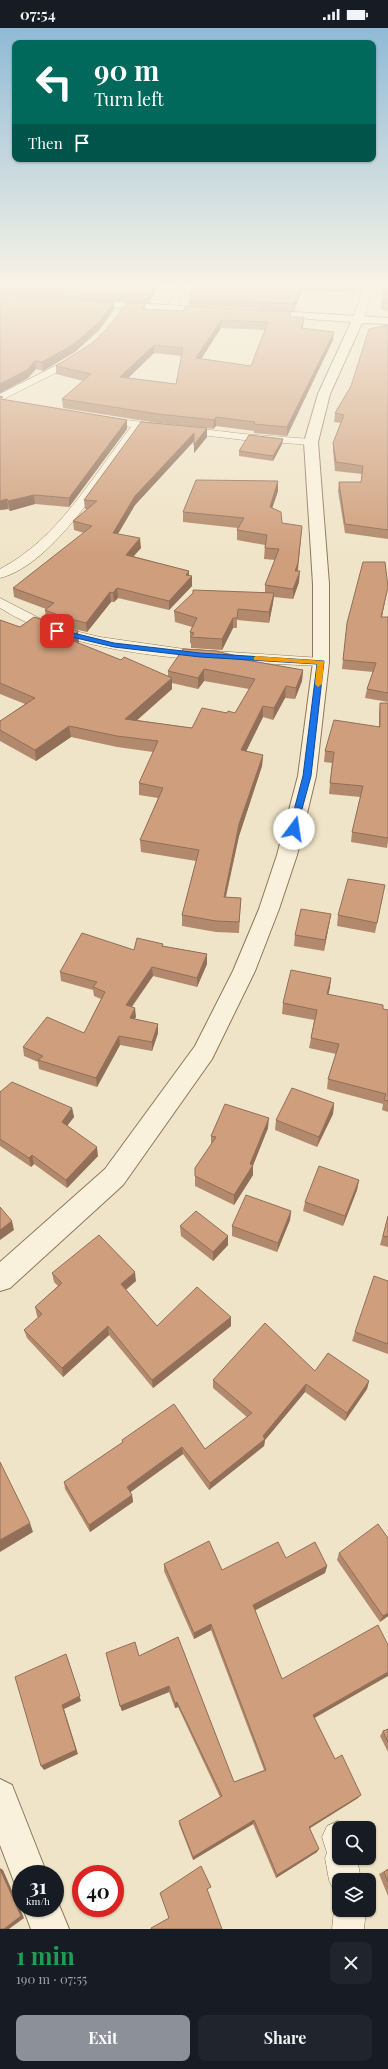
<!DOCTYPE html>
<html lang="en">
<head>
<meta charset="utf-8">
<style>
  body { margin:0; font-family:"Playfair Display",serif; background:#20242c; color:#f1f3f6; height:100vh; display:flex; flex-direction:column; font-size:15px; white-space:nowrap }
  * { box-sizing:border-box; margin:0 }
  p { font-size:13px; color:#9ea1a6 }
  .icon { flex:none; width:22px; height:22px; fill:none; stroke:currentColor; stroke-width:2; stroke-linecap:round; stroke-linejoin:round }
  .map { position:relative; height:1901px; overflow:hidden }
  .sheet { display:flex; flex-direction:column; background:#171b24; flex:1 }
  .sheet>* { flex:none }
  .guide { position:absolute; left:12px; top:12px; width:364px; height:122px; border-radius:8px; box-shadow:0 1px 3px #0004; background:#00695c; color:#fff; overflow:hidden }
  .tools { position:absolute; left:332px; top:1793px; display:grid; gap:8px }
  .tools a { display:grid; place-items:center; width:44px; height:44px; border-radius:8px; background:#171b24; box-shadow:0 1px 3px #0004; font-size:20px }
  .speed { position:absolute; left:12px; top:1837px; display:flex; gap:8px; font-size:20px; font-weight:700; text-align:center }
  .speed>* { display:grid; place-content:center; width:52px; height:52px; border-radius:50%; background:#171b24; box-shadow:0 1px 3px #0004; line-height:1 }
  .speed small { font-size:10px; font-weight:400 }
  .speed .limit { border:6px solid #d22; background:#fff; color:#111 }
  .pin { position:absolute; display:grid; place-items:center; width:34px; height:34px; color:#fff; margin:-17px; border-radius:8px; box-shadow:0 2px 6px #0006 }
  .me { position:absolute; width:44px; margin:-22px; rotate:14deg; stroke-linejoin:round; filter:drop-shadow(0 0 3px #0008) }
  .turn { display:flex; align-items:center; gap:14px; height:84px; padding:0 16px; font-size:18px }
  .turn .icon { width:52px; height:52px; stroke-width:2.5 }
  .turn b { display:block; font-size:28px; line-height:34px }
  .then { display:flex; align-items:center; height:38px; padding:0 16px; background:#0003; gap:8px; font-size:15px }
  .round { display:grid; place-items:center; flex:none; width:42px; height:42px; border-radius:8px; background:#20242c }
  .overview { display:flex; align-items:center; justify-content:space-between; height:68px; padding:0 16px }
  h1 { font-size:24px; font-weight:700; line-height:30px; color:#1e9e55 }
  .button { display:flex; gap:8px; margin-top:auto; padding:8px 16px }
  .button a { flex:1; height:46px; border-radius:8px; background:#8c9099; color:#fff; font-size:16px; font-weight:700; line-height:46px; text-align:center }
  .button a+a { background:#20242c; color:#f1f3f6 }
  .status { display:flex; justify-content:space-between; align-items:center; height:28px; padding:0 20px; background:#171b24; direction:ltr }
  .status svg { height:11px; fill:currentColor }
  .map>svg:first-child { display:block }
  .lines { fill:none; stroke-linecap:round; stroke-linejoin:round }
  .minor-casing { stroke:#8d765c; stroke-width:1 }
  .tertiary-casing { stroke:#8d765c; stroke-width:2 }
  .minor { fill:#faf1dc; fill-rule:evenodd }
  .tertiary { fill:#faf1dc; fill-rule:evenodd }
  .wall { fill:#b2896c; fill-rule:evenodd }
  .shaded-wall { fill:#916f58 }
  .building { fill:#cf9f7d; stroke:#916f58; fill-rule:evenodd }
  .route { fill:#1a73e8; stroke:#114b97 }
  .slow { fill:#f59e0b }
</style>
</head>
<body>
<div class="status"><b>07:54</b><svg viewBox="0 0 49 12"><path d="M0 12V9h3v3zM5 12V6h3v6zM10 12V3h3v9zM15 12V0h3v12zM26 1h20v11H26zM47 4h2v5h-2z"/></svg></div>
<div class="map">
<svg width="388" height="1901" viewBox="0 0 388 1901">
  <rect width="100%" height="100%" fill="#f0e4c8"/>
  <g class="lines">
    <defs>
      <path id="minor" d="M178,259H187L175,282H169L167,280Z
        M364,259H374L363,291L358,294L353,291Z
        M79,326L84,329L83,331L0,373V366Z
        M101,389L244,406L311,411L317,414L311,417L244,412L141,400C109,443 54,537 0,550V541C58,511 92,449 131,399L97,394L95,392L97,390Z
        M0,570L43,592L63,600L100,609L184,621L321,630L326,631L328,634L326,637L321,638C222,633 85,634 0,580Z
        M338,1793L350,1800H339V1830H357L361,1852H339V1865L334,1863L329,1852L325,1830L327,1825L322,1809L327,1798Z
        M339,1871V1882H366L364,1901H332L334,1882Z"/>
      <path id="tertiary" d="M84,272L215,280L221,283L215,286L80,277L78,275L80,273Z
        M261,282L388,290V296L362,295L330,366L318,414L329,556V634L316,748L297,827L279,881L255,943L212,1031L123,1157L10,1260L0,1263V1234L105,1141L195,1018L233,943L259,881L277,827L298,748L313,634V556L304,414L318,366L351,294L257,287L255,285Z
        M0,1751L12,1757L47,1846H21V1861L16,1859L0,1817Z
        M55,1867L69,1901H31L23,1880H55Z"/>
    </defs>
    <!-- minor casing -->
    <use href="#minor" class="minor-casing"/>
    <!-- tertiary casing -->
    <use href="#tertiary" class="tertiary-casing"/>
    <!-- minor -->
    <use href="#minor" class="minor"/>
    <!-- tertiary -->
    <use href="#tertiary" class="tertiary"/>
  </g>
  <!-- wall -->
  <path class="wall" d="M0,259H158L149,275L1,267Z
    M193,259H358L355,265L302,262L294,283L189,277V270Z
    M388,259V284L381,281L382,273L384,270H381L382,263Z
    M0,267L114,274V282L99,302L75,324L43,343L36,341L28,350L0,365Z
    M145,276V281L183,283L291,284L290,289H304L303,300L333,312L287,408L254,405V403L216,398L213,401L207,400V409L194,425V413L135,477L118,506L141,520L133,528L189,543V548L192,558L169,582L118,570L114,574H111L87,604L65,599L78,603V615L121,632L168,648V643L241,631L303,642L302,653L295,671L285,670L273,692L263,689L246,723L263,727L262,738L239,808L226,869L241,870L239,905L216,904L182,898V887L196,833L141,824L140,812L158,770L139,767V755L153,724L117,719L71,709L36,733L0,713V693L25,676L0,666V592L20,599L61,598L46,592L45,582L46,581L14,569L13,560L84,505L74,502L73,493L88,481H85L84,472L197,399L158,395L63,380L62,371L83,353L56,346V338L91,316ZM221,300L265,302L251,338L201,331ZM154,325L182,328L176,356L128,350ZM204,653L249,661L235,685H227L192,700L137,692L172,661V655L198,661Z
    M388,297V511L345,505L338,463L339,454H361L362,446L335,443L333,423V415L341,395L334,394L335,385Z
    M4,372L127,392V401L69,479L35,476L10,483L8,481L0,482Z
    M283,411L282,416L273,433L239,428V423Z
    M278,453V463L272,480L282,495L301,509L298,543L299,554L293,571L274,569L273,575L269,595L237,592V600H233L222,622L191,620V615H190V604L192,599L175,594L174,583L265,564V557L275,532L264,531L265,517L237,512V502L238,500L183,494V484Z
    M388,559L386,568L382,589H388V674L365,670L367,661L373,644L342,641L347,595Z
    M380,675H388V814L387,820L351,814L352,804L360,769L329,766L332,735L324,734L325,723L379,699V685Z
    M383,868L375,905L337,898L338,887Z
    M331,886L329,897L324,923L294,918L295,907Z
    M163,918L207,926V936L197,959L153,948L132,979L136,989L134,991L158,996V1005L152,1023L120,1017L97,1059L39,1041L38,1034L24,1028L23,1019L84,1005L101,971L94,968L93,962L61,953L60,944L134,922Z
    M331,950L328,966L388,982V1084L382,1082L383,1076L327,1061L328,1051L336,1026L309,1020L311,1010L314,992L282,986L283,975Z
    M0,1064L72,1080L74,1089L67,1098L98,1128L67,1160L34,1136L31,1139L0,1118Z
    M334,1075L333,1086L317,1119L275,1102L276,1092Z
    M268,1100L253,1137V1147L234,1177L195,1158V1140L211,1117V1108Z
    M359,1152L357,1162L343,1198L303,1183L305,1174Z
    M291,1183L290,1192L277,1224L232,1208V1198Z
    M388,1188V1219L380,1217Z
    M180,1198L228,1208V1217L213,1233L181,1208Z
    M52,1245L136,1253L126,1262L157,1298H231L153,1360L109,1307L63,1349L27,1310L24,1302L38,1290L37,1288L35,1279L58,1258L54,1254Z
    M388,1253V1326L352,1313L355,1304Z
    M315,1343L369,1353L367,1361L345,1393L305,1364L265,1412L264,1418L209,1462L183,1426L130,1464L132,1467L133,1474L90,1504L65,1461L64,1454L122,1415V1412L205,1421L247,1389L213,1360V1352Z
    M339,1525L388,1588L380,1594L337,1532Z
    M286,1530L327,1538L325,1545L255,1582L282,1651L314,1690L335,1731L358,1770L310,1800L317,1824L276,1850L253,1796L193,1832L179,1796V1793L220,1769L178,1679L175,1680L169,1664L122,1683L106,1625L139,1628L178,1609L234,1754L264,1742L211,1602L194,1611L164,1543V1536L222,1542Z
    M388,1701V1724L380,1708L383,1703Z
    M388,1841V1868L379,1846Z"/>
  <!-- shaded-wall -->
  <path class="shaded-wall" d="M153,259H158L149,275V267Z
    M301,259H302V262L294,283V276Z
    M356,259H358L355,265Z
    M114,274V282L99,302L75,324L43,343L42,334Z
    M145,276V284L142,281Z
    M304,289L303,297L301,308V300Z
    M221,292V300L196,339V330Z
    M334,304L333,312L287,408V399Z
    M154,317V325L121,357L120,349Z
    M35,333L36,341L28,350L0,365V356Z
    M216,389V398L213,401L214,392Z
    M127,392V401L69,479V470Z
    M207,400V409L194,425V417Z
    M194,405V413L135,477L113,514V505L135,468Z
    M283,411L282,416L273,433V428Z
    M278,453V463L269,490L270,479Z
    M34,467L35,476L10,483L8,473Z
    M7,471L8,481L0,482V473Z
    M302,498L301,509L297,545L295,543Z
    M140,510L141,520L127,536L126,527Z
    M189,543V551L192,548V558L169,582V573L186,547Z
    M300,543L299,554L293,571V561Z
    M388,559L386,568L380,598L381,589Z
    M117,560L118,570L114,574L113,565Z
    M110,564L111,574L87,604L86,595Z
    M274,565L273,575L269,595V584Z
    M233,590V600L222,622V611Z
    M78,603L79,614L72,623L71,612Z
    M204,641V653L198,661V650Z
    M303,642L302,653L295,671L296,660Z
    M172,650V661L126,702L125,691Z
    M286,658L285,670L273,692L274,680Z
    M263,678V689L241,734V722Z
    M69,698L71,709L36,733L35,722Z
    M263,727L262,738L239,808L223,880L224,869L239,796Z
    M331,886L329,897L324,923L325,912Z
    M207,926V936L197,959V950Z
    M152,939L153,948L126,986V977Z
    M331,950L330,960L326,976L327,966Z
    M135,980L136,989L130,999V990Z
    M158,996V1005L152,1023V1014Z
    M119,1008L120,1017L97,1059L96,1050Z
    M334,1075L333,1086L317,1119L319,1109Z
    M72,1080L74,1089L63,1103L62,1094Z
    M269,1090L268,1100L252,1140L253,1137V1147L234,1177V1167L250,1136Z
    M97,1119L98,1128L67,1160L66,1152Z
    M32,1127L34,1136L31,1139L29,1130Z
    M359,1152L357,1162L343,1198L345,1188Z
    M291,1183L290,1192L277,1224L278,1215Z
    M12,1193L14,1202L0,1212V1202Z
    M228,1208V1217L213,1233V1224Z
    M135,1244L136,1253L121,1265V1256Z
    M231,1289V1298L153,1360L152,1352Z
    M108,1298L109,1307L63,1349L62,1340Z
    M369,1353L367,1361L345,1393L347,1385Z
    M306,1356L305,1364L265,1412L264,1418L209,1462L210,1455L263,1408Z
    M182,1419L183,1426L128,1466L127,1459Z
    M132,1467L133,1474L90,1504L89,1497Z
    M30,1495L33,1504L0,1524V1512Z
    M327,1538L325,1545L252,1584L253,1577Z
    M388,1585V1588L380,1594L383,1588Z
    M211,1596V1602L194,1611V1605Z
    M68,1631L81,1673L64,1681L78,1726L44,1742L41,1738L62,1677Z
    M388,1644V1648L311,1692L313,1687Z
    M169,1658V1664L122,1683L120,1678Z
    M177,1674L178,1679L175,1680V1675Z
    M361,1767L358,1770L307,1802L309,1799Z
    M254,1792L253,1796L193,1832V1829Z
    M319,1821L317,1824L276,1850L277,1847Z
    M0,1840L3,1842L24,1890L9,1901H4Z"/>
  <!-- building -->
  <path class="building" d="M4,259H153L149,267Z
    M193,259H301L294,276L189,270Z
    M383,259H388V276L382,273L388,263H382Z
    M0,267L114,274L99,294L74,316L42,334L35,333L27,342L0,356Z
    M127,275L145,276L142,281L183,283L186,278L291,284L289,289H304L301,300L334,304L287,399L254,396L255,394L216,389L214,392L158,386L62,371L91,346L56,338L91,316L105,303ZM221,292L268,294L251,338L196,330ZM154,317L183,320L176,356L120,349Z
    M388,297V502L345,496L339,454H361L363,438L336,434L333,415L344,387L335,385L351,358L369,301Z
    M0,368L3,369L1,371L127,392L69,470L34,467L8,473L7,471L0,473Z
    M141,394L207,400L194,417V405L135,468L113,505L140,510L126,527L189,543L186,547L192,548L169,573L117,560L113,565L110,564L86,595L63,589L45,582L54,575L13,560L92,498L73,493L97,473L84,472Z
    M249,407L283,411L273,428L239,423Z
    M196,452L278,453L270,479L281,484L282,495L302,498L298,535L295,543H300L293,561L265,557L279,521L265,520L267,507L237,502L244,490L183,484Z
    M363,534H385L388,559L381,589H388V665L367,661L376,635L343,632L347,595Z
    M193,562L274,565L269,584L238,581L237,590H233L222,611L191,609L194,605L190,604L197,590L174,583L193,565Z
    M34,589L78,603L71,612L121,632L124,629L172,650L125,691L192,700L202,680L227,685L228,683L235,685L255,651L204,641L198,650L168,643L183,621L216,623L241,629L240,631L303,642L296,660L286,658L274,680L263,678L241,722L263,727L239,796L224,869L241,870L239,894L216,893L182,887L199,822L140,812L163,760L139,755L158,713L117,708L69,698L35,722L0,702V693L35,670L0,655V592L20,599Z
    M380,675H388V810L352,804L363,758L330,755L334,724L325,723L334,692L380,699Z
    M348,851L385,857L377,895L338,887Z
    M301,881L331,886L325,912L295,907Z
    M82,905L134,922L137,910L163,916L162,918L207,926L197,950L152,939L126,977L135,980L130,990L158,996L152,1014L119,1008L96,1050L38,1032L43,1028L23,1019L47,989L84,1005L105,964L93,959L97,954L60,944Z
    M291,942L331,950L327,966L383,977V981L388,982V1073L384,1072L386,1066L328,1051L339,1016L311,1010L317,982L283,975Z
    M12,1054L72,1080L62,1094L97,1119L66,1152L32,1127L29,1130L0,1111V1064Z
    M292,1060L334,1075L319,1109L276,1092Z
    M225,1076L269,1090L250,1136L253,1137L234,1167L195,1148V1140L216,1109L211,1108Z
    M319,1138L359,1152L345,1188L305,1174Z
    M246,1167L291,1183L278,1215L232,1198Z
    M0,1179L12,1193L0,1202Z
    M196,1183L228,1208L213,1224L180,1198Z
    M388,1188V1209L383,1208Z
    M99,1207L135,1244L121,1256L157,1298L197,1259L231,1289L152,1352L108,1298L62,1340L24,1302L42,1286L35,1279L62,1255L52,1245Z
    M374,1248L388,1253V1316L355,1304Z
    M265,1295L315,1343L328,1325L369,1353L347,1385L306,1356L263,1408L265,1411L210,1455L182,1419L127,1459L132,1467L89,1497L64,1454L123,1414L122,1412L174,1376L205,1421L252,1385L213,1352Z
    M0,1434L30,1495L0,1512Z
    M378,1496L388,1510V1585L383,1588L339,1525Z
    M209,1513L222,1542L278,1514L286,1530L315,1514L327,1538L253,1577L282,1651L378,1597L388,1617V1644L313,1687L335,1731L342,1727L361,1767L309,1799L319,1821L277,1847L254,1792L193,1829L179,1793L222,1768L177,1674L175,1675L169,1658L120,1678L106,1625L135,1614L139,1628L178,1609L234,1754L266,1742L211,1596L194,1605L164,1536Z
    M66,1626L80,1668L62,1677L76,1722L41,1738L15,1649Z
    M388,1701V1714L383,1703Z
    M201,1838L211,1859L207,1861L222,1901H151V1900L169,1890L160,1865Z
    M0,1841L21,1888L4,1901H0Z
    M388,1841V1854L384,1844Z"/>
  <!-- sky -->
  <linearGradient id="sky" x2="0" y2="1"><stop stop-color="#8fbad6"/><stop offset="0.49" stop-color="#f8f3e6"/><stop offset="1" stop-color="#f8f3e6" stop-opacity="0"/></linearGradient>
  <rect width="388" height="525" fill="url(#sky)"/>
  <!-- route -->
  <path class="route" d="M57,601L114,615L200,625L324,633L311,748L296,803H294L289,801L303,748L317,636L200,629L114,619L55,605V602Z"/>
  <!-- slow -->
  <path class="slow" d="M256,628L324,633L322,656L318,659L315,656L317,636L254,632V629Z"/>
</svg>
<div class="tools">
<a><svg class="icon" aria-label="search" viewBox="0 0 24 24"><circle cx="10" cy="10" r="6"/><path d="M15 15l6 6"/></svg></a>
<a><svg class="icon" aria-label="layers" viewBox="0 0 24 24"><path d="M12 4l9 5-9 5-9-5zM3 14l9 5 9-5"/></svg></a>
</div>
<div class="speed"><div>31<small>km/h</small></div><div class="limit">40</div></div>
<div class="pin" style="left:57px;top:603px;background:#d93025"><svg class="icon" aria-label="arrive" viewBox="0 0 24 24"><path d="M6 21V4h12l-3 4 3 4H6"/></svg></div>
<svg class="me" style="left:294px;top:801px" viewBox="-20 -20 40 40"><circle r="19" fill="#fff"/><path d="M0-13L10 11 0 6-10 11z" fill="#1a73e8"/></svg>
<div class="guide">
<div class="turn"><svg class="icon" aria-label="left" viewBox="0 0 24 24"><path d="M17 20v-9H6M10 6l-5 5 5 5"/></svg><div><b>90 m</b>Turn left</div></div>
<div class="then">Then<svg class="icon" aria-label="arrive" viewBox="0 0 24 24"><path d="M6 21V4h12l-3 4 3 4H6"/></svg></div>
</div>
</div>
<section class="sheet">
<div class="overview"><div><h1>1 min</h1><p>190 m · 07:55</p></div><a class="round"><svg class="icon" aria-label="close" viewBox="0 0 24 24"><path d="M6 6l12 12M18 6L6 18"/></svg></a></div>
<div class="button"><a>Exit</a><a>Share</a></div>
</section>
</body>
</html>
